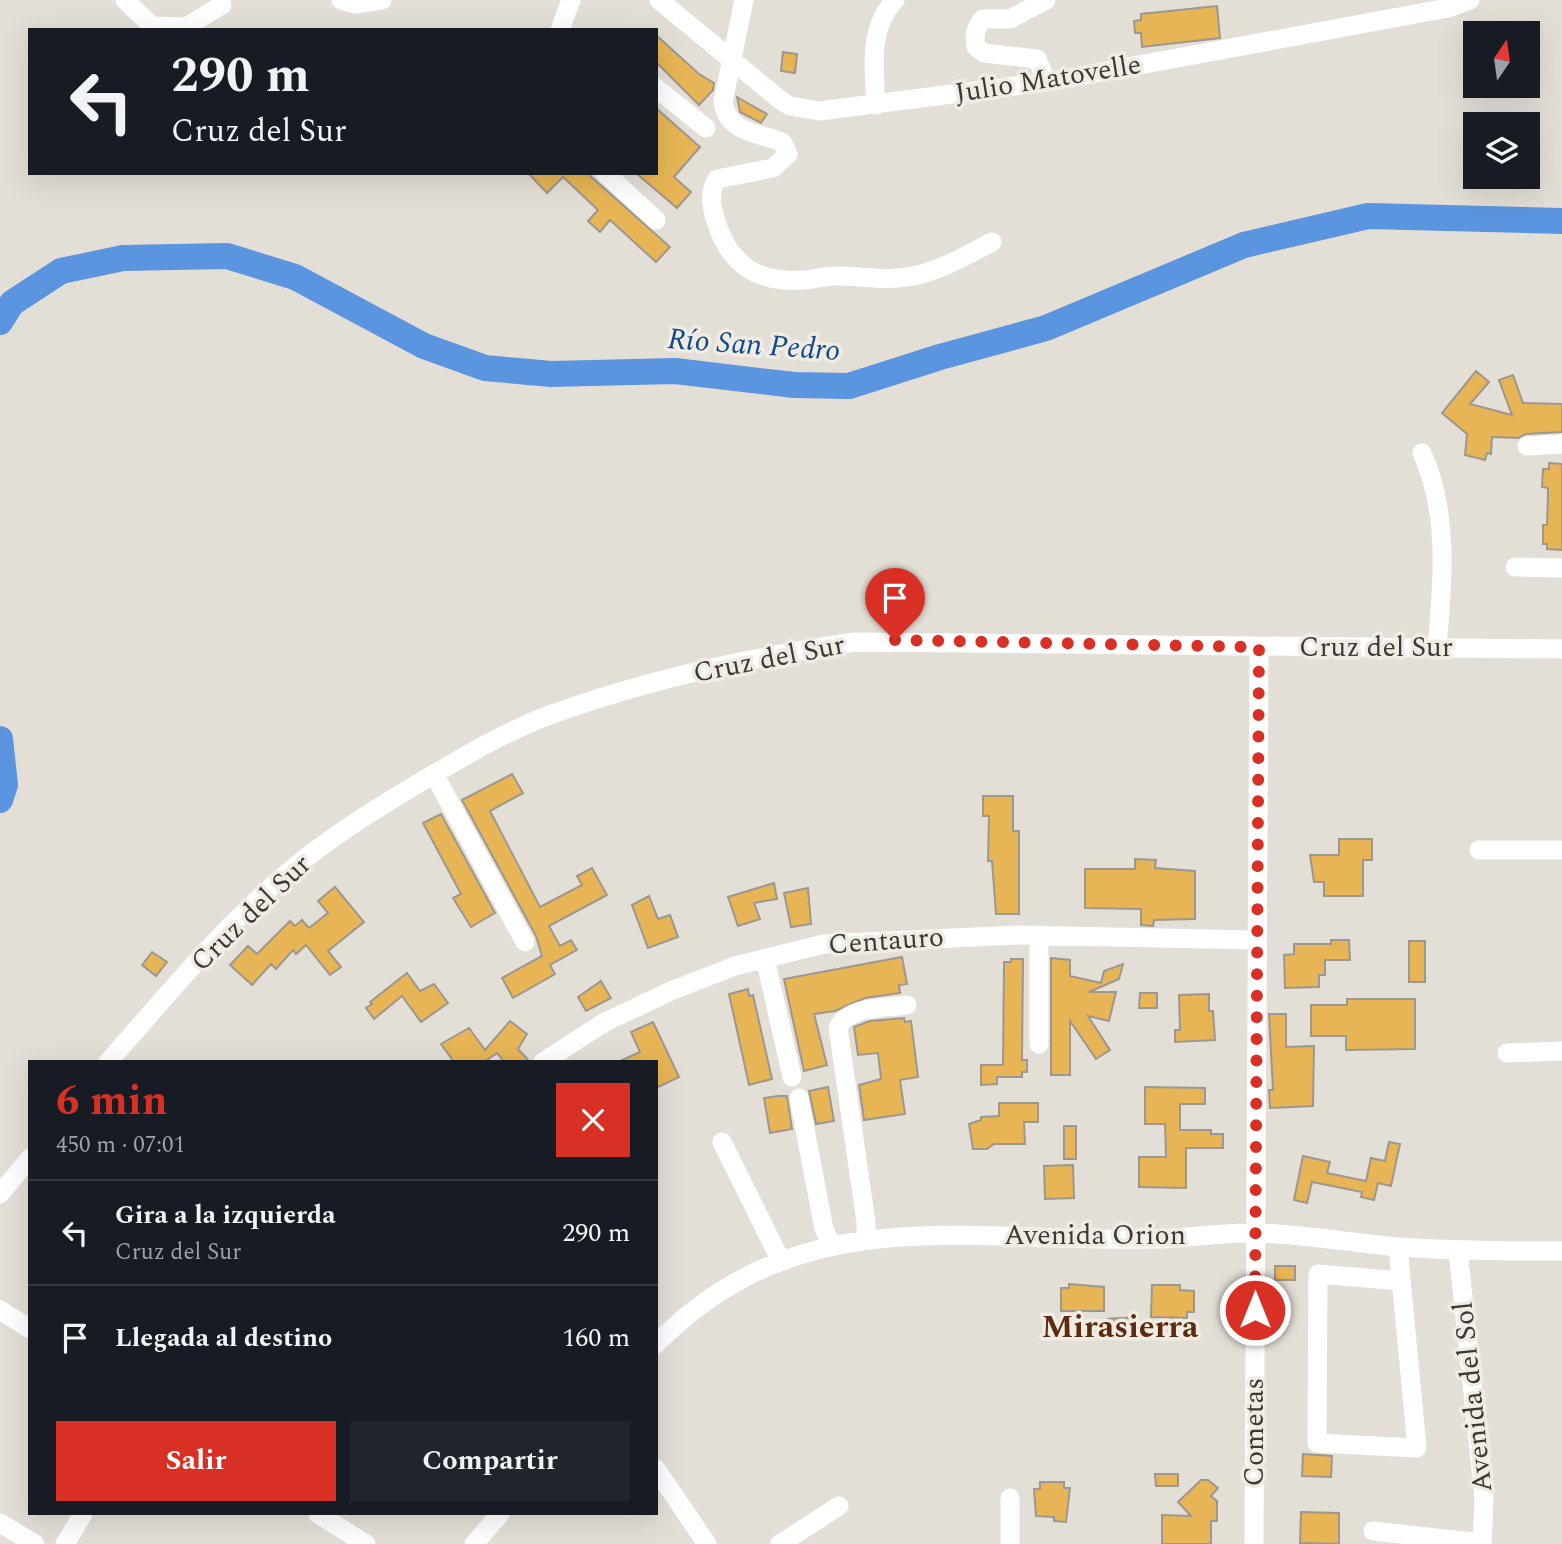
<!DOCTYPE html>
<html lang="es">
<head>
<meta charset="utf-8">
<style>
  body { margin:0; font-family:Spectral,serif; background:#20242c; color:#f1f3f6; height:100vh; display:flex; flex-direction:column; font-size:26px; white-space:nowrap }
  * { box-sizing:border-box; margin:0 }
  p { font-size:23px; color:#9ea1a6 }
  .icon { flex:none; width:38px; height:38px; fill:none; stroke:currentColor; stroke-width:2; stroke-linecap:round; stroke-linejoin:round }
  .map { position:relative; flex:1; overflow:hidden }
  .side { position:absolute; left:28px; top:1060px; width:630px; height:455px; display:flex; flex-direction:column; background:#171b24; border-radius:0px; box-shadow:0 7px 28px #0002 }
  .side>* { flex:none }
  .banner { position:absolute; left:28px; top:28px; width:630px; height:147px; border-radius:0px; box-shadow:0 7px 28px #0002; background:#171b24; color:#f1f3f6; overflow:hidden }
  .needle { width:46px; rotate:13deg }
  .controls { position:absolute; left:1463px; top:21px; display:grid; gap:14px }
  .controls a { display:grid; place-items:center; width:77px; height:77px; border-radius:0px; background:#171b24; box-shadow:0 7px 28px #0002; font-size:35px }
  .pin { position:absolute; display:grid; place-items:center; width:60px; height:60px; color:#fff; margin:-72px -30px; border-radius:50% 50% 50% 0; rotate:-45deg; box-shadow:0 0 7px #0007 }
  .pin .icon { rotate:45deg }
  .me { position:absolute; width:77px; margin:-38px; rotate:0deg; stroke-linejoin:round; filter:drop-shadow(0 0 5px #0008) }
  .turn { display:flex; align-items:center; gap:24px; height:147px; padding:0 28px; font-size:32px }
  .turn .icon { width:91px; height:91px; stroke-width:2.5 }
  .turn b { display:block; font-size:49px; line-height:60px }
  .round { display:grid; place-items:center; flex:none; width:74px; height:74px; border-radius:0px; background:#20242c }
  .overview { display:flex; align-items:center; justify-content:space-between; height:119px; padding:0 28px }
  h1 { font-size:42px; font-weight:700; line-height:52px; color:#d93025 }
  .button { display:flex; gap:14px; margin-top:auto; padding:14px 28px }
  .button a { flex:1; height:80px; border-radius:0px; background:#d93025; color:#fff; font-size:28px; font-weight:700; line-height:80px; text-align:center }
  .button a+a { background:#20242c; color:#f1f3f6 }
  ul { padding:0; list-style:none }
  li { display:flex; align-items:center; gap:21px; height:105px; padding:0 28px; border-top:2px solid #363941 }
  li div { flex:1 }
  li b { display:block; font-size:26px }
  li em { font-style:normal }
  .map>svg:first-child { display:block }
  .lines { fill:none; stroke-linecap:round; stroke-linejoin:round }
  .river { stroke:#5c95df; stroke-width:26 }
  .building { fill:#e7b555; stroke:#9c978f; stroke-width:2 }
  .minor { stroke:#fff; stroke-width:19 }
  .route { stroke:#d93025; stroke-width:12; stroke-dasharray:0 21.6 }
  .labels { text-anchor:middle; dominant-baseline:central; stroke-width:7; stroke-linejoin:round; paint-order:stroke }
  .street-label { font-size:28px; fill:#3c3a36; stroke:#f1ece3 }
  .water-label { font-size:30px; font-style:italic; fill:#10498c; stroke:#f1ece3 }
  .quarter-label { font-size:32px; font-weight:bold; fill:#5b2b0f; stroke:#f1ece3 }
</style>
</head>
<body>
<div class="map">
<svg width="1562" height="1544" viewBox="0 0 1562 1544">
  <rect width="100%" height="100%" fill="#e4dfd6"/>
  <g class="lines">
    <!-- river -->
    <path class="river" d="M0,322L12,303L61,271L123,258L227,256L295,277L424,346L485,368L551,374L675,371L794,385L849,386L940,357L1046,328L1244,245L1368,216L1562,221
      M0,739L5,785L0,800"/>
  </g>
  <!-- building -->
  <path class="building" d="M1217,6L1220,38L1142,47L1141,33H1135L1134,21L1141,20V14Z
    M656,35L699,74L714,83L713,90L699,105L656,62Z
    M783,52L797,54L795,73L781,71Z
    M737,97L767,114L761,123L740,112Z
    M656,108L700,147L674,177L691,192L677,208L636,173H656Z
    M528,173H587L670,247L656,262L610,220L600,232L588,221L598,210L563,177L547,193Z
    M1476,371L1489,382L1470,404L1512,415L1499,380L1513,375L1523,403L1562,404V432L1526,434L1518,438L1492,437L1491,454L1487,453L1485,460L1465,455L1467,434L1442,413Z
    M1549,463L1562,464V550L1547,549V544H1543V525H1547L1548,495V488L1542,487L1543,469H1549Z
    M512,774L523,793L490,811L540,907L582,885L577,876L592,868L607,895L549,926L560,946L571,940L577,950L550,965L555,974L513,998L502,978L542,956L536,936L462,800Z
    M983,796H1013V831H1019V914H996L992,861H988L989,816H983Z
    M441,814L495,913L471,927L453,898L461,894L423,823Z
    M1339,839H1372V860H1363V896H1324V882H1314L1310,855H1339Z
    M1135,859L1156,860L1155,868L1195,871V919L1154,920L1153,926L1141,925V909L1085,908V869H1135Z
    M774,883L777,899L754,903L760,919L738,926L728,897Z
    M335,887L364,922L328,951L341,967L330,975L306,945L296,954L293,950L276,969L271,964L252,985L230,965L248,946L257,954L290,921L295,926L302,920L309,928L328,913L318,901Z
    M808,888L811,924L791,927L784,893Z
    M649,896L658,919L670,915L678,937L648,948L632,905Z
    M1331,940H1349L1350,960H1325V975H1319V987L1285,988L1284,955L1294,954V944H1331Z
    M1409,941H1425V982H1409Z
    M152,952L167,962L156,976L142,965Z
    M902,957L907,984L899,985L900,993L865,998L835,1011L814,1014L827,1065L804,1071L784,979Z
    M1051,958L1070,960V976L1101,983L1104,971L1123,964L1119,979L1089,992H1116L1109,1021L1088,1016L1110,1050L1096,1059L1070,1021V1075H1051Z
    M1011,959H1023L1022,1060H1027V1072H1022V1077H997V1084L981,1085V1065H1003L1004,962H1011Z
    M407,973L420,991L434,984L448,1003L421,1022L402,996L374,1019L366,1008L372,1004L370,1002Z
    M601,981L611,998L586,1011L578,997Z
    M748,989L749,996L753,995L772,1079L749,1085L729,994Z
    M1140,993H1157V1008H1139Z
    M1209,994V1011H1213L1215,1040L1175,1042V1030H1180L1179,995Z
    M1347,999H1415V1049L1346,1050V1036H1311V1005H1347Z
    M1269,1014H1286V1047L1314,1046L1313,1106L1270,1108L1269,1090H1273Z
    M904,1018L905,1022L911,1021L918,1077L900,1080L905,1114L864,1120L859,1085L881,1079L878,1053L858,1055L854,1027L870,1021Z
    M510,1021L527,1034L518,1049L530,1062H504L497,1053L484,1062H454L441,1044L469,1028L485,1050Z
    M653,1022L679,1077L656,1088V1062H618L640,1052L631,1032Z
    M828,1087L834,1121L816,1124L809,1091Z
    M1145,1087L1205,1088V1104H1180V1130H1211V1134H1223V1148H1186V1188L1139,1187V1157H1166L1165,1124H1145Z
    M778,1096H787L792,1129L770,1133L764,1098Z
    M999,1103H1038V1122H1024L1025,1144H994L987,1149H973L969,1124L981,1120V1117L999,1116Z
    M1064,1126H1076V1159H1064Z
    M1389,1142L1400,1144L1391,1186L1378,1183L1374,1200L1361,1197L1362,1192L1312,1182L1307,1203L1294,1200L1303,1156L1330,1162L1327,1173L1366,1181L1371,1158L1385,1161Z
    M1073,1165L1074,1198L1045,1199L1044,1166Z
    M1275,1266H1295V1280H1275Z
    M1069,1284L1104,1287V1311H1061V1288H1069Z
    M1152,1285H1180V1290L1194,1291V1312H1187V1318L1151,1317Z
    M1136,1317L1137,1336L1108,1338L1107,1319Z
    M1303,1454L1332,1456L1331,1477L1302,1476Z
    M1155,1474H1178V1486H1156Z
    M1201,1480H1208L1218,1488L1211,1496L1217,1501V1521H1211V1544H1162V1515L1191,1516L1178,1502Z
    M1040,1482H1064V1488H1070L1066,1522L1054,1521V1517L1036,1516L1034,1489H1040Z
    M1301,1512L1339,1513V1544L1300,1543Z"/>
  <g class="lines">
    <!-- minor -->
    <path class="minor" d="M125,0L152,26L186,27L222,5
      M341,0L355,4L382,0
      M659,0L779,99L790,106L819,111L1047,82L1448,8L1470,0
      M744,0L723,102C727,132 758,133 782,142L788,154L773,168L717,179C707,194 713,214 719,230C734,269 762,283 803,280C813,280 824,276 834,276C856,275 877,280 898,278C932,276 963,257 992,242
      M1046,0L1010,19H983C975,28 974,35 976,47L984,53L1037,59L1047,82
      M560,30L571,0
      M656,88L706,128
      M876,105C874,68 868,28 895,0
      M605,173L656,220
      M1527,446L1562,444
      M1422,453C1449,512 1443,583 1437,646
      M1515,567L1562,568
      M434,774L525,942
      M1479,850H1562
      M1039,935V1044
      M765,958L792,1077
      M1507,1053L1562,1051
      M108,1062C165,998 220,930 286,874C332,835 382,805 434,774C470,753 507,731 547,716C645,680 751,657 855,642L1562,649
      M543,1062L605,1022L673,990L735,966L824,944L1018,935L1255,940
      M799,1098L824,1229L832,1246
      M722,1142L777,1253L784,1261
      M0,1194L30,1158
      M866,1238V1222L838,1028C847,1006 885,1008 907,1005
      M1398,1247L1417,1448L1317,1443L1318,1274L1401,1281
      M1458,1250L1484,1498L1482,1544
      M0,1310L30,1329
      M656,1344C801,1197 968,1243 1150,1239C1185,1239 1221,1232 1256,1233C1303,1234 1351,1243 1398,1247C1453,1251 1507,1251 1562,1251
      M656,1469L707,1544
      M318,1514L366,1544
      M0,1523L35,1544
      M1373,1531L1482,1543
      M65,1544L83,1514
      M474,1544L500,1514
      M780,1544L839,1506
      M1010,1544V1498
      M1254,1544L1259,647"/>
  </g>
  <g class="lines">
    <!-- route -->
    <path class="route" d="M895,640L1259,647L1255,1310"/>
  </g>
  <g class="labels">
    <!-- street labels -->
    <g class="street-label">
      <text transform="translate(1048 79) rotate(-9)">Julio Matovelle</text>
      <text x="1376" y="647">Cruz del Sur</text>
      <text transform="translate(769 659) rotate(-11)">Cruz del Sur</text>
      <text transform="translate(251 913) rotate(-44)">Cruz del Sur</text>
      <text transform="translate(886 941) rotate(-4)">Centauro</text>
      <text x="1095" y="1235">Avenida Orion</text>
      <text transform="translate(1473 1397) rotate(-96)">Avenida del Sol</text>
      <text transform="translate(1254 1432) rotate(-90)">Cometas</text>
    </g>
    <!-- water labels -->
    <g class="water-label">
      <text transform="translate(754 345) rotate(4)">Río San Pedro</text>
    </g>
    <!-- quarter labels -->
    <g class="quarter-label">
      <text x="1120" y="1327">Mirasierra</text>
    </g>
  </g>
</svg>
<div class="controls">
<a><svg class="needle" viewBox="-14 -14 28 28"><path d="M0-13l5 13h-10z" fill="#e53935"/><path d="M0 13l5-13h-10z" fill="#9ea1a6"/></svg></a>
<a><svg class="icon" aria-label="layers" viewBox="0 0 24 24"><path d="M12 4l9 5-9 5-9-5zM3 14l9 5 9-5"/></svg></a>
</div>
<div class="pin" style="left:895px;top:640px;background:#d93025"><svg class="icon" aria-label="arrive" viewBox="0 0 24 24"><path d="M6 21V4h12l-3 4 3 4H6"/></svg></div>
<svg class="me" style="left:1255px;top:1310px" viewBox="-20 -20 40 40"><circle r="17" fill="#d93025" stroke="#fff" stroke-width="3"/><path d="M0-11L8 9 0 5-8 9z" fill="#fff"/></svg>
<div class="banner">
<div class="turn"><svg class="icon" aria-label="left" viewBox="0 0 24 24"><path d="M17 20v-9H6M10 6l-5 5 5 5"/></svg><div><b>290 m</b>Cruz del Sur</div></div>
</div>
<section class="side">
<div class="overview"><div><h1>6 min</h1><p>450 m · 07:01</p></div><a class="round" style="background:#d93025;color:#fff"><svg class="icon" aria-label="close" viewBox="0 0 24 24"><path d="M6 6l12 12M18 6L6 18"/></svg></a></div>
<ul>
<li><svg class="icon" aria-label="left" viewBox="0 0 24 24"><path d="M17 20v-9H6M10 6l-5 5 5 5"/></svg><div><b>Gira a la izquierda</b><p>Cruz del Sur</p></div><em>290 m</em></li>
<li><svg class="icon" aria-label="arrive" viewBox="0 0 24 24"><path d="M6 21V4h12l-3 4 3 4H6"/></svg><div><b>Llegada al destino</b></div><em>160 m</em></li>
</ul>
<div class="button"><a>Salir</a><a>Compartir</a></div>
</section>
</div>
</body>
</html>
